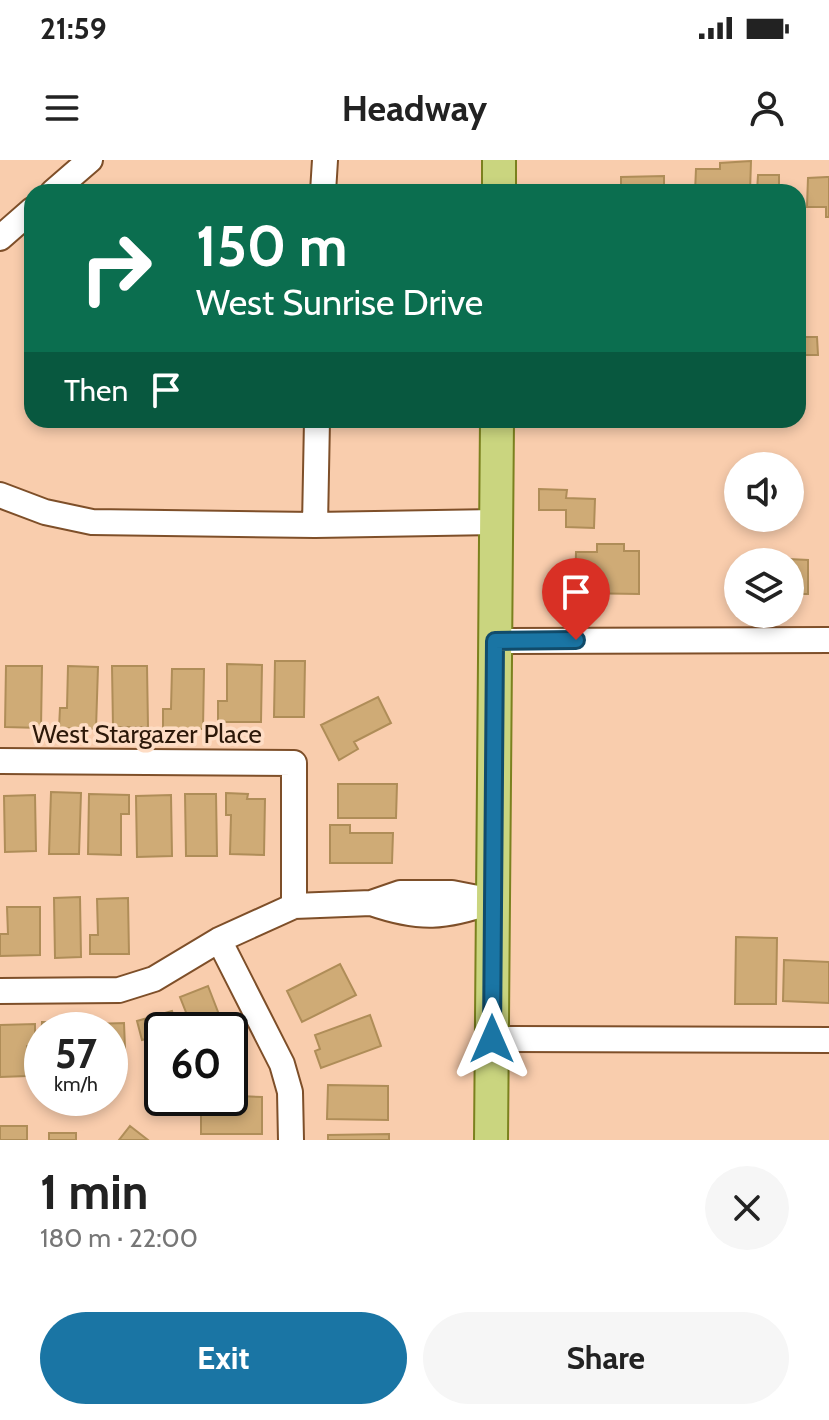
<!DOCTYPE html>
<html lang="en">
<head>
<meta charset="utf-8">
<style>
  body { margin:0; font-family:Cabin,sans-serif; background:#f6f6f6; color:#222; height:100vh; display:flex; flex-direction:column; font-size:30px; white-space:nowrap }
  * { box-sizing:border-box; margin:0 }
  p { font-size:26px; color:#767676 }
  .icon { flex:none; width:44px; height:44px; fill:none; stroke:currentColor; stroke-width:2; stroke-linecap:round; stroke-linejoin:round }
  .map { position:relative; height:980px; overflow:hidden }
  .details { display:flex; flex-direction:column; background:#fff; flex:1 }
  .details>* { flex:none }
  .top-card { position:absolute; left:24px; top:24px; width:782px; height:244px; border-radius:24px; box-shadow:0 4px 12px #0003; background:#0b6e4f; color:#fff; overflow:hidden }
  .buttons { position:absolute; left:724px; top:292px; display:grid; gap:16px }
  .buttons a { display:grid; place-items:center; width:80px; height:80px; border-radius:50%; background:#fff; box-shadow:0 4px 12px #0003; font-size:40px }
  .speed { position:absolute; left:24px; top:852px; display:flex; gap:16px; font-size:40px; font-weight:700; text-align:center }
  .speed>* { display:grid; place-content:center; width:104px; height:104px; border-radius:50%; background:#fff; box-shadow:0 4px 12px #0003; line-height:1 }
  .speed small { font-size:20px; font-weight:400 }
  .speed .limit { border:4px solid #111; border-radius:12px; background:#fff; color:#111 }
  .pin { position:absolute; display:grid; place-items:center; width:68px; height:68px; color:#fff; margin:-82px -34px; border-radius:50% 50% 50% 0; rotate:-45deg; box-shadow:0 0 8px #0007 }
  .pin .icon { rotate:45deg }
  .me { position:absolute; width:88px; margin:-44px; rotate:0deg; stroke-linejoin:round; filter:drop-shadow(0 0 6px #0008) }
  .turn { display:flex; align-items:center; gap:28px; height:168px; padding:0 40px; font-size:36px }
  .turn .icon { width:104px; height:104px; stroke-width:2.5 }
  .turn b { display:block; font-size:56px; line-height:68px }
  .then { display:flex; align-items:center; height:76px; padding:0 40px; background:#0003; gap:16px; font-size:30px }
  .round { display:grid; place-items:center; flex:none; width:84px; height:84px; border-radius:42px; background:#f6f6f6 }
  .head { display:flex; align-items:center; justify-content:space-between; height:136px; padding:0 40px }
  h1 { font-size:48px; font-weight:700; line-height:60px }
  .cta { display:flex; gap:16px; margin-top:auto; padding:16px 40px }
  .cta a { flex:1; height:92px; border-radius:48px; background:#1a75a4; color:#fff; font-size:32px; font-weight:700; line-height:92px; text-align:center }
  .cta a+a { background:#f6f6f6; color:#222 }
  .status { display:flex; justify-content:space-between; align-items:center; height:56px; padding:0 40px; background:#fff; direction:ltr }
  .status svg { height:22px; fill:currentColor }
  header { display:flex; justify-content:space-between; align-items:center; height:104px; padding:0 40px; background:#fff; font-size:36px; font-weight:700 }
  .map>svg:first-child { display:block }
  .building { fill:#cfab76; stroke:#af8d58; stroke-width:2 }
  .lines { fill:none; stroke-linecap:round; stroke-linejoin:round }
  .minor-casing { stroke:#7e4f29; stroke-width:28 }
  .major-casing { stroke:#7b811e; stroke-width:36 }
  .minor { stroke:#fff; stroke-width:24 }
  .major { stroke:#cad57f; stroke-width:32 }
  .route-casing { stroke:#114c6b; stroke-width:20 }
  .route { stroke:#1a75a4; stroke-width:14 }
  .labels { text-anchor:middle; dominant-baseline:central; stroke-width:7; stroke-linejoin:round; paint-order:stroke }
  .street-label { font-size:26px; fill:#2c1809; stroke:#feddc5 }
</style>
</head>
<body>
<div class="status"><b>21:59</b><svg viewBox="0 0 49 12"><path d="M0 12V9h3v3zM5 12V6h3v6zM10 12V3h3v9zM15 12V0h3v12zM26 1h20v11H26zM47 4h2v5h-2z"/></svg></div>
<header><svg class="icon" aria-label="menu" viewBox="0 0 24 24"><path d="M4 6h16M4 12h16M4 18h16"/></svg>Headway<svg class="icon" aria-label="person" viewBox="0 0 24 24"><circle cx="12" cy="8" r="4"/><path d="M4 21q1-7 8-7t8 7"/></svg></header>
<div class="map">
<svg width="829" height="980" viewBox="0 0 829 980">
  <rect width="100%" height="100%" fill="#f9cdad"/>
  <!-- building -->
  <path class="building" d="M751,1L750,32H695L696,9H720V3Z
    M758,15H779V32H757Z
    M664,16V32H621V17Z
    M827,17H829V57H826V47H807L808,18Z
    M681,26V32H665V27Z
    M798,177H817L818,195H798Z
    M539,329L567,330L566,338L595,339L594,368L566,367V350H539Z
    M597,384H624V391H639V434L575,433L576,392H597Z
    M788,399L808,400V434H790Z
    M275,501H305L304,557H274Z
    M227,504L262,505L261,562H218V541H227Z
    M6,506H42L41,568L5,567Z
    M68,506L98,507L96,569L59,568L60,548H67Z
    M112,506H147L148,567H113Z
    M172,509H204L203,569L163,568V549H171Z
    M378,537L391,563L354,582L358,589L339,600L321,565Z
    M338,624H397L396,658H338Z
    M51,632L81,633L79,694H49Z
    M226,633L248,634L247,639H265L264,695L230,694L231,655H226Z
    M89,634L129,635V654H121V695L88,694Z
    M185,634H216L217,696H186Z
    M35,635L36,691L5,692L4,636Z
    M171,635L172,696L137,697L136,636Z
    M330,665H350V673H393L392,703H330Z
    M80,737L81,797L55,798L54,738Z
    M128,738L129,794H90V775H98L97,739Z
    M7,747H40V795L0,796V774H8Z
    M736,777L777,778L776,844H735Z
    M784,800L829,802V843L783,841Z
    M340,804L356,835L302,862L287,831Z
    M208,826L225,870H193L180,837Z
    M172,851L178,870H162V903L158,904L150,878L142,880L137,861Z
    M370,855L381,886L321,908L315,891L320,889L315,875Z
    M42,862L80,863V870H42L41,883Z
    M124,863L126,914L110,915V870H92V864Z
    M35,864V886H27V916L0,917V865Z
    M328,925L388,926V960L327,959Z
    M239,936L262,937V974H201V945H239Z
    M0,966H27V980H0Z
    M130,966L148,980H119Z
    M49,973H76V980H49Z
    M389,974V980H328V975Z"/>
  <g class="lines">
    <defs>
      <path id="minor" d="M53,32L90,0
        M323,32L325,0
        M0,78L32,50
        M0,335L45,352L92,362L315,365L317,260
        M315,365L496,362
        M495,481L829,480
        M0,601L294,603V746
        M371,743C420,760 445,758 493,741
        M219,780L282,904L290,932L291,980
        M0,831L119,830L154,819L219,780L294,746L371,743L400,733H452L493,741
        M492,879L829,880"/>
      <path id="major" d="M499,32V0
        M491,980L497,260"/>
    </defs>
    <!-- minor casing -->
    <use href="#minor" class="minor-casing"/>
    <!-- major casing -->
    <use href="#major" class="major-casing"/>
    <!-- minor -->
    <use href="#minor" class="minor"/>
    <!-- major -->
    <use href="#major" class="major"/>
  </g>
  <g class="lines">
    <defs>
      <path id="route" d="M492,879L495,481L576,480"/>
    </defs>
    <!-- route casing -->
    <use href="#route" class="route-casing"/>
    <!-- route -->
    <use href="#route" class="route"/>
  </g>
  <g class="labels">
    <!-- street labels -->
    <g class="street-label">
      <text x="147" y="574">West Stargazer Place</text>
    </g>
  </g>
</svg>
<div class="buttons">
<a><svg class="icon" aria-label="sound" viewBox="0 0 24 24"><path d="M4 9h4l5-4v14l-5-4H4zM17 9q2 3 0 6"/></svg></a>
<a><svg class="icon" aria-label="layers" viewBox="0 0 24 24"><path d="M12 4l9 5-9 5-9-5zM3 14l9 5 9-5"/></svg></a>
</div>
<div class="speed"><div>57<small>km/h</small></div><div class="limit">60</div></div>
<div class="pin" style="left:576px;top:480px;background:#d93025"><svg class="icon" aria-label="arrive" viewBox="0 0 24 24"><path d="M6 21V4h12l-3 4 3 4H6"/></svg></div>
<svg class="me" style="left:492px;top:879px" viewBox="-20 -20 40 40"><path d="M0-17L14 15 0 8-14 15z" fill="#1a75a4" stroke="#fff" stroke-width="4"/></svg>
<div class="top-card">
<div class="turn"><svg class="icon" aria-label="right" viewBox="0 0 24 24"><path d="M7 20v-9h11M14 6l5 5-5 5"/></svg><div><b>150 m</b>West Sunrise Drive</div></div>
<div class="then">Then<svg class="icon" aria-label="arrive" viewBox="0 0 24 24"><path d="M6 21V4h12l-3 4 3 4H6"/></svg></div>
</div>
</div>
<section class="details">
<div class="head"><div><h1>1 min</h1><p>180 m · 22:00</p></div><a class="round"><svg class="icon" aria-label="close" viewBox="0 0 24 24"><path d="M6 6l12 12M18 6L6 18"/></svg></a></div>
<div class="cta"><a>Exit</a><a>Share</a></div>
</section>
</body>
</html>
